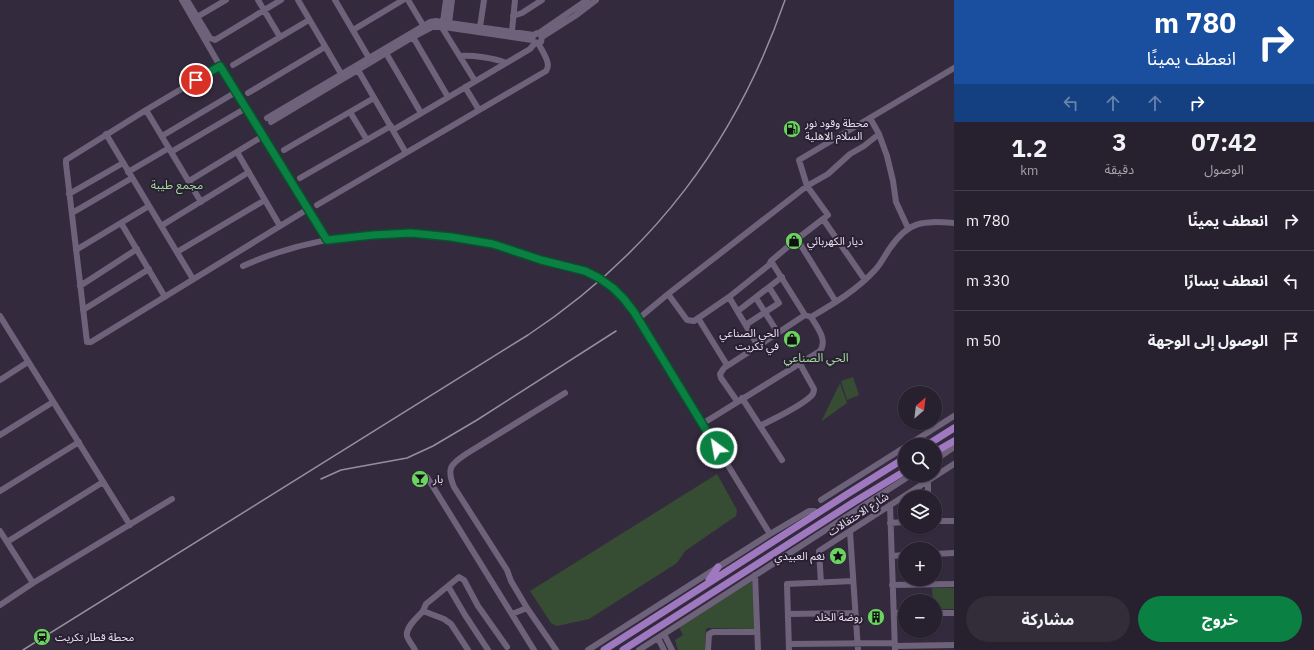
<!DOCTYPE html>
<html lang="ar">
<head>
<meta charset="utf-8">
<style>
  body { margin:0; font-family:"IBM Plex Sans","Noto Sans Arabic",sans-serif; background:#332d3a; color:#f1f3f6; direction:rtl; height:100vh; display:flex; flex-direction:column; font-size:15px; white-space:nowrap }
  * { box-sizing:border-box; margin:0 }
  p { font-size:13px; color:#a4a3aa }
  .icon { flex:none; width:22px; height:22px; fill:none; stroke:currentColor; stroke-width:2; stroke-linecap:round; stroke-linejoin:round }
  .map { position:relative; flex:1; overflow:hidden; direction:ltr }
  .panel { display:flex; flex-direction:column; background:#27202e; width:360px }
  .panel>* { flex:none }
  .top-card { background:#1a4fa0; color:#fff; overflow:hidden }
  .needle { width:26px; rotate:28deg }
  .controls { position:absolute; left:898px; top:386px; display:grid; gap:8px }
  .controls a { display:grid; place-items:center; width:44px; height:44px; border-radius:50%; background:#27202e; box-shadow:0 1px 3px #0004,0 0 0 1px #433e4a; font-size:20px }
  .pin { position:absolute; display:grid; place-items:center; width:34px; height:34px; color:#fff; margin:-17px; border:2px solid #fff; border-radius:50%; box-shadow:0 1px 4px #0007 }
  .me { position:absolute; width:44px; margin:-22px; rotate:328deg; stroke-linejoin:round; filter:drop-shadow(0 0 3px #0008) }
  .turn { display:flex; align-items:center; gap:14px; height:84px; padding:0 12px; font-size:18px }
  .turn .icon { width:52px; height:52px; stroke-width:2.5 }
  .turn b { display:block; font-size:28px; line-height:34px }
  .lanes { display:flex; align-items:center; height:38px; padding:0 12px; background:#0003; justify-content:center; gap:20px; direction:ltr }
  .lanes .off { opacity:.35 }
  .eta { display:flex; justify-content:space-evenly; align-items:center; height:68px; text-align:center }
  .eta b { font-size:24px; font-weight:700; line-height:28px }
  .action { display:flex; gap:8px; margin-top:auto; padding:8px 12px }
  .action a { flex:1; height:46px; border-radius:24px; background:#0b8043; color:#fff; font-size:16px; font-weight:700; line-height:46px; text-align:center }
  .action a+a { background:#332d3a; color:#f1f3f6 }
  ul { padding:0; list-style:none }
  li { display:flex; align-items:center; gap:12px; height:60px; padding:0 12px; border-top:1px solid #433e4a }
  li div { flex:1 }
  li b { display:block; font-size:15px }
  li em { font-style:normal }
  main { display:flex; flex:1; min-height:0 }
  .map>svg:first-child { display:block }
  .green { fill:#364d33 }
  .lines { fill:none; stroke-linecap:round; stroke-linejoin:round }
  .minor { stroke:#6d6279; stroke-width:6 }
  .major { stroke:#9f79bf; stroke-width:7 }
  .rail { stroke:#968f9f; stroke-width:1.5 }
  .route-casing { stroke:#07532c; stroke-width:10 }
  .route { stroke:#0b8043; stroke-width:7 }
  .labels { text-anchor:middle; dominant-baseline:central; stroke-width:4; stroke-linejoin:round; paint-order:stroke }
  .poi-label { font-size:11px; fill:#e7e1ee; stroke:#2a2034; text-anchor:start }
  .street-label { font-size:11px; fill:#e7e1ee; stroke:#2a2034 }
  .neighbourhood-label { font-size:12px; fill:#a4da9d; stroke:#2a2034 }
</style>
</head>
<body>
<main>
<section class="panel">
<div class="top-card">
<div class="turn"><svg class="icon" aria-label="right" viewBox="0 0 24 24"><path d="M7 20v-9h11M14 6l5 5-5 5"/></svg><div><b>780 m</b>انعطف يمينًا</div></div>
<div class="lanes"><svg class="icon off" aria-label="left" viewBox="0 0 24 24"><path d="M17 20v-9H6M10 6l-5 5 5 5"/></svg><svg class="icon off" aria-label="ahead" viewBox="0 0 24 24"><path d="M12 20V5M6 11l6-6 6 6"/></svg><svg class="icon off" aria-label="ahead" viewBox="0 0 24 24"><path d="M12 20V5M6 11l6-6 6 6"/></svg><svg class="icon" aria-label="right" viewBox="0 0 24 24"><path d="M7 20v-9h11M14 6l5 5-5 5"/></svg></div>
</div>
<div class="eta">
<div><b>07:42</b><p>الوصول</p></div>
<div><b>3</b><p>دقيقة</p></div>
<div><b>1.2</b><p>km</p></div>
</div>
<ul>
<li><svg class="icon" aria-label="right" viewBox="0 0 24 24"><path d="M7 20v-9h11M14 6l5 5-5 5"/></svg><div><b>انعطف يمينًا</b></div><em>780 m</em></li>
<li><svg class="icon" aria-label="left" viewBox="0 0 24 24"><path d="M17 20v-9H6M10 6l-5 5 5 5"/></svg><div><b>انعطف يسارًا</b></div><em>330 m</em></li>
<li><svg class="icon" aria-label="arrive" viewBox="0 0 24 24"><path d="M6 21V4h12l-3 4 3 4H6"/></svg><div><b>الوصول إلى الوجهة</b></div><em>50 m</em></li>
</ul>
<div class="action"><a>خروج</a><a>مشاركة</a></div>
</section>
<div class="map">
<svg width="954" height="650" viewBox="0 0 954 650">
  <rect width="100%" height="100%" fill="#342a3e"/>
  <!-- green -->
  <path class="green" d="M853,377L859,395L847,400L841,381Z
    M840,383L847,403L822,421V420Z
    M717,474L737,510L736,516L685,551L677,563L589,619L557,626L551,623L530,591Z
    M752,581L755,628L754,629L708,628L706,629L705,650H678L675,640L683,635L679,627Z
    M932,588H954V609H935V601H933Z"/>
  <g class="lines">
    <!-- minor -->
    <path class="minor" d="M182,0L220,66L327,240
      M187,0L210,38L215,40L281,0
      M258,0L280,37
      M298,0L343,77
      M335,0L369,58
      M408,0L423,25
      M513,16L522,13L542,0
      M197,17L226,0
      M443,22L446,0
      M449,23L452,0
      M441,26L475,81
      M480,27L484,0
      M353,30L403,0
      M512,31L515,0
      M539,33L587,0
      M413,37L448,97
      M542,37L575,16L596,0
      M386,53L421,113
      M460,56C472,55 495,58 506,63
      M233,65L309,20
      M220,66L146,110L66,160V164L87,342H91L308,209
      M358,70L406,153
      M465,87L479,110
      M248,93L325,47
      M146,110L201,202
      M350,112L367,140
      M267,118L430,22L436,21L449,23L534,35
      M271,122L413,37L432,27H444L532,40L534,42L538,43L541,42L542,37L540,34L537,33L533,36L532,40
      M393,130L530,49L535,43
      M106,134L193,279
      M879,134L887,156L893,181L896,202L908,228
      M162,136L236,92
      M284,150L374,98
      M171,152L246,108
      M237,152L280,226
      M128,172L169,148
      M300,178L391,126
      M189,181L263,136
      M69,194L123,163
      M317,205L546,71C552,64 542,51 538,43
      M72,213L132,178
      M121,223L165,297
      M161,226L249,172
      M797,239L823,219
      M76,250L149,206
      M177,252L265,200
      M771,261L805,315
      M243,266C320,231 411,226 493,244C510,248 525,256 542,261C555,265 570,266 583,270C604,277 622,294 634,312L770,534
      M865,280L823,219L828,215L807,186L799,160L954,68
      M80,286L137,249
      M668,294L687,320L694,321L729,297L769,265L771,261L797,239L836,302
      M729,297L758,346
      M756,298L778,333
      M83,310L149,269
      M738,311L782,277
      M0,316L130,525
      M698,318L727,365
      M638,319L668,294L807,186L828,174L850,154L864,146L879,134L870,118
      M747,324L779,303L769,287
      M0,380L28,362
      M742,398L782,460
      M737,401L721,378L720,374L724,368L758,346L805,315L811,317C833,304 857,290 875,270C881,264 885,255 890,248C909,220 923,221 954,223
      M702,424L820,351C828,340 817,327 811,317
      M760,426C775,418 798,408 810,397C813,395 814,392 814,389L800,364
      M0,435L53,402
      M908,445L954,416
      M935,460L954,447
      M427,477L534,650
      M928,481V497
      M0,491L79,442
      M821,500L905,447
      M890,505L895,650
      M935,521H954
      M890,523L905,522
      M0,531L33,583
      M850,532L858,650
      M7,542L103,482
      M935,554L954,553
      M892,556L905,555
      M755,575L758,650
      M821,583L819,551L954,464
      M892,585L954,584
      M448,586L459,577L464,580L478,606L507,647
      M0,605L33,583L172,499
      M527,608L556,650
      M423,611L426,604L448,586L465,615L488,650
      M894,613H905
      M935,613H954
      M512,614L527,608L511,581L507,570L454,487C446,468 451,464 466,454L565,393
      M788,614L855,613
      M664,634L672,650
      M658,638L664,650
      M789,644L894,643
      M895,646L954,645
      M415,650C413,646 408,640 407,636C405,627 418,617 423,611L444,619L451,624L468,650
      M588,650L770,534L809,511H814L818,513
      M639,650L911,475
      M708,650L709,634L713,632H757
      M789,650L787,584L853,581"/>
    <!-- major -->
    <path class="major" d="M927,445L954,428
      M935,452L954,441
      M709,580L718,567
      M604,650L849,493L905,458
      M623,650L854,502L905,471"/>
    <!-- rail -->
    <path class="rail" d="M321,479L341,470L407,458L433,446L477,420L616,331
      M23,650L528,335C653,252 736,142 785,0"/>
  </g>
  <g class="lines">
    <defs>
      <path id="route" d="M196,80L220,66L327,240L373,235L411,233L451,237L493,244L541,260L585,271L599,278L613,288L624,299L634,312L717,448"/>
    </defs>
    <!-- route casing -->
    <use href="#route" class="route-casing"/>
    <!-- route -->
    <use href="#route" class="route"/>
  </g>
  <!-- icons -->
  <defs>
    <symbol id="fuel-disc" viewBox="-11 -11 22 22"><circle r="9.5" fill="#6cd362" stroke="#2a2034"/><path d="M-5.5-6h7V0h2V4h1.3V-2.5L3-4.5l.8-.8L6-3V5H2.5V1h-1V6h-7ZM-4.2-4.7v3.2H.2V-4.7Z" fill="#111"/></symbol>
    <symbol id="shop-disc" viewBox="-11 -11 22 22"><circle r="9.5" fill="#6cd362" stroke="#2a2034"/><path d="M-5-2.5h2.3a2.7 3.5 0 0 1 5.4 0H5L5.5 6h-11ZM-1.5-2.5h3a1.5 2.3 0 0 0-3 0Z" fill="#111"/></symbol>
    <symbol id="bar-disc" viewBox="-11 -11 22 22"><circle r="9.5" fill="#6cd362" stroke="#2a2034"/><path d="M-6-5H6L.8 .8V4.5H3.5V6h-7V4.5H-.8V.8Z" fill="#111"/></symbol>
    <symbol id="sight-disc" viewBox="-11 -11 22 22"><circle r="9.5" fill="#6cd362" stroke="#2a2034"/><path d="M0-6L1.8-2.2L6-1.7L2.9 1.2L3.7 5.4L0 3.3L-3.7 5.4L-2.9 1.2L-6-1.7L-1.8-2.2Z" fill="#111"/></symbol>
    <symbol id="building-disc" viewBox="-11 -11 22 22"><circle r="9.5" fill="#6cd362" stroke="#2a2034"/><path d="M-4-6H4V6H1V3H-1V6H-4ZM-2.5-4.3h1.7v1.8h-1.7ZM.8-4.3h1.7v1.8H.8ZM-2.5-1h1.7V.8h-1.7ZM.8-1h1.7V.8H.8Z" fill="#111"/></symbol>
    <symbol id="station-disc" viewBox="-11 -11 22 22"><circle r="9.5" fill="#6cd362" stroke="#2a2034"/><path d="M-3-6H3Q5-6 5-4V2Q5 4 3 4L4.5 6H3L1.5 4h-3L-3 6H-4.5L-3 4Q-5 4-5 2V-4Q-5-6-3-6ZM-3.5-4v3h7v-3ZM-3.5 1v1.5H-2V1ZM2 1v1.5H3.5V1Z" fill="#111"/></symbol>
  </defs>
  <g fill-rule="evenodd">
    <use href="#fuel-disc" x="782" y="119" width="20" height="20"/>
    <use href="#shop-disc" x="784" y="231" width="20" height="20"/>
    <use href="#shop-disc" x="782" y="329" width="20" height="20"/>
    <use href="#bar-disc" x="410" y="469" width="20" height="20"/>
    <use href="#sight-disc" x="828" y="546" width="20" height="20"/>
    <use href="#building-disc" x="866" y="607" width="20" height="20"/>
    <use href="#station-disc" x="32" y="627" width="20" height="20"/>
  </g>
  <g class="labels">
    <!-- poi labels -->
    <g class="poi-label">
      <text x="805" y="123">محطة وقود نور<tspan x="805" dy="13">السلام الاهلية</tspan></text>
      <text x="807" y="241">ديار الكهربائي</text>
      <text x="779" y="333" text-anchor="end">الحي الصناعي<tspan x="779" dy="13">في تكريت</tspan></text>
      <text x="433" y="479">بار</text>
      <text x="825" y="556" text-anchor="end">نغم العبيدي</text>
      <text x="863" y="617" text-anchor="end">روضة الخلد</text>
      <text x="55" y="637">محطة قطار تكريت</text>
    </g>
    <!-- street labels -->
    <g class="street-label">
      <text transform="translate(858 514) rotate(-33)">شارع الاحتفالات</text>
    </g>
    <!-- neighbourhood labels -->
    <g class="neighbourhood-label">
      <text x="177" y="184">مجمع طيبة</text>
      <text x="816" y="357">الحي الصناعي</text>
    </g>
  </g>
</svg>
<div class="controls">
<a><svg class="needle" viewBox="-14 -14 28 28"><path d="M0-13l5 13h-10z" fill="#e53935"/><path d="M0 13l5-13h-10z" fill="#a4a3aa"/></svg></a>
<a><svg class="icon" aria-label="search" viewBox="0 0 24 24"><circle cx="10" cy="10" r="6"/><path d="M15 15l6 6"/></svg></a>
<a><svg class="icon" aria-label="layers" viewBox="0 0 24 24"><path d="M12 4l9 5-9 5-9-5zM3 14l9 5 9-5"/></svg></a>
<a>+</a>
<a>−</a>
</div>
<div class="pin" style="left:196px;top:80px;background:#d93025"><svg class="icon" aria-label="arrive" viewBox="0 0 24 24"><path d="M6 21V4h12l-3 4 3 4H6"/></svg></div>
<svg class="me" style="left:717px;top:448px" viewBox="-20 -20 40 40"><circle r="17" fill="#0b8043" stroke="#fff" stroke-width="3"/><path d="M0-11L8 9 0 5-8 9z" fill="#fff"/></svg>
</div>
</main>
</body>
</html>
